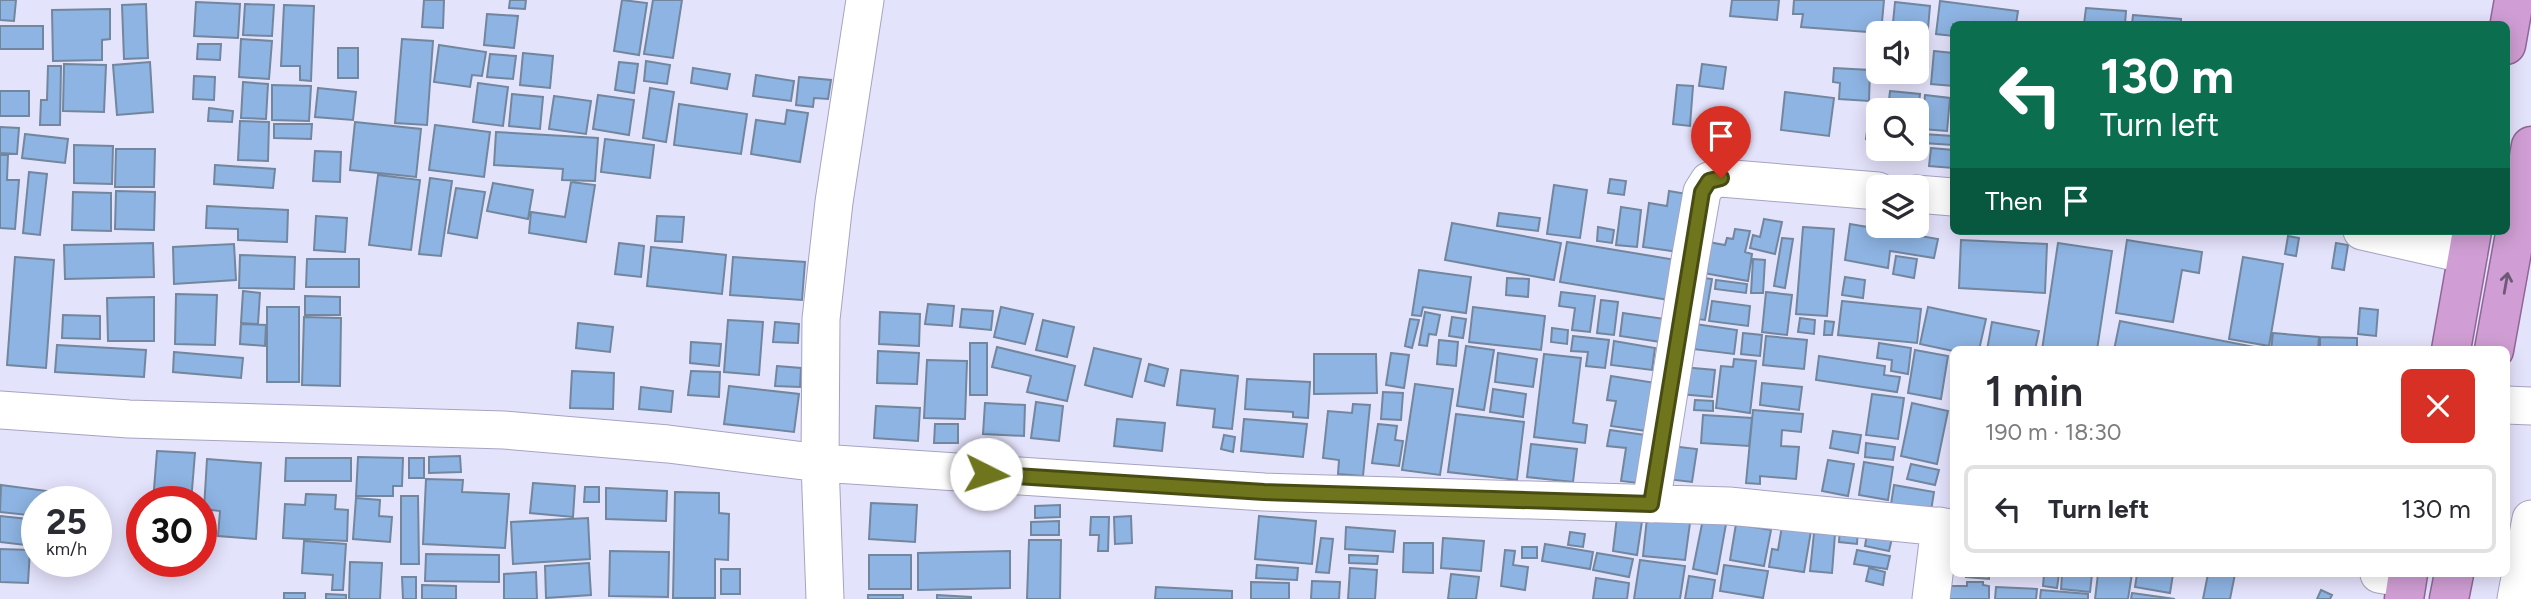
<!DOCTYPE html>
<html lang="en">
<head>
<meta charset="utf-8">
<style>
  body { margin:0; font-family:Figtree,sans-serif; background:#f7f7f7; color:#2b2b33; height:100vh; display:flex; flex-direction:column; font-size:26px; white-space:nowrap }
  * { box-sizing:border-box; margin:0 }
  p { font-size:23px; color:#7c7c81 }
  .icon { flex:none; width:38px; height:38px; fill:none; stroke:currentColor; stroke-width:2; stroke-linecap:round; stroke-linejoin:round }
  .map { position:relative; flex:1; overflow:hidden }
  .sheet { position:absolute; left:1950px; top:346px; width:560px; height:231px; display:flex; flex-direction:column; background:#fff; border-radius:10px; box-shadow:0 4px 18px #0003 }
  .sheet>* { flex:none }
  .hud { position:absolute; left:1950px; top:21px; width:560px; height:214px; border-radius:10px; box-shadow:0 4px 18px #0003; background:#0b6e4f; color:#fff; overflow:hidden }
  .tools { position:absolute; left:1866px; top:21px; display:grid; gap:14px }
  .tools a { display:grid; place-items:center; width:63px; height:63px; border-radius:10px; background:#fff; box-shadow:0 4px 18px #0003; font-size:35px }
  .speed { position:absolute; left:21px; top:486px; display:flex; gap:14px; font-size:35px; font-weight:700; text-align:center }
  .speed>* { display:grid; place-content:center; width:91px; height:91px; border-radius:50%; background:#fff; box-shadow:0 4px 18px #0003; line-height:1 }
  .speed small { font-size:18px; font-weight:400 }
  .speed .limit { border:10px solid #d22; background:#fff; color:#111 }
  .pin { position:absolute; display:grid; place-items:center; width:60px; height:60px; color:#fff; margin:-72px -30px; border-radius:50% 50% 50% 0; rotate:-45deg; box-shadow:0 0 7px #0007 }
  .pin .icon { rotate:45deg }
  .me { position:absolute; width:77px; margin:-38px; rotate:94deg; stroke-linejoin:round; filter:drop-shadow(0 0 5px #0008) }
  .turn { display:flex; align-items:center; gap:24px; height:147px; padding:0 35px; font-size:32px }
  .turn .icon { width:91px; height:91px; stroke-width:2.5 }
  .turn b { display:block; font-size:49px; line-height:60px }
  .then { display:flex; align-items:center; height:66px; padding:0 35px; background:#0003; gap:14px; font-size:26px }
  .round { display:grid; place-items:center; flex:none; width:74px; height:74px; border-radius:10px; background:#f7f7f7 }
  .summary { display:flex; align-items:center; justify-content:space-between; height:119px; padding:0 35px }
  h1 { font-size:42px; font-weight:600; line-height:52px }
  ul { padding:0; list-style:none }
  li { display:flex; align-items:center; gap:21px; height:88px; margin:0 14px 10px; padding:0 21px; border:4px solid #e1e1e2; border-radius:10px }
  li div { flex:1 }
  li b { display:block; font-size:26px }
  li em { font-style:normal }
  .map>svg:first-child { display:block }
  .building { fill:#8eb4e3; stroke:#72869e; stroke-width:2 }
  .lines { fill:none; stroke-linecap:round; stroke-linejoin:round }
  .minor-casing { stroke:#a6a3c2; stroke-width:39 }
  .trunk-casing { stroke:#8f6696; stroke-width:41 }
  .minor { stroke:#fff; stroke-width:37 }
  .trunk { stroke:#d09ed4; stroke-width:38 }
  .oneway { stroke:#6e5976 }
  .route-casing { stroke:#484c13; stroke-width:18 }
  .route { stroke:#6e751d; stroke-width:12 }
</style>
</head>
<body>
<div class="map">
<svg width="2531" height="599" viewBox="0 0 2531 599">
  <rect width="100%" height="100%" fill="#e4e3fc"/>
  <!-- building -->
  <path class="building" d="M0,0H16L14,21L0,20Z
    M424,0H444L443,28L422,27Z
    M510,0H526L525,9L509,8Z
    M622,0L647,3L639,55L614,51Z
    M653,0H682L673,58L644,54Z
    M1732,0H1779L1777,20L1730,16Z
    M1794,0H1884L1881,33L1801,27L1803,14H1793Z
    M1940,1L2018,11L2016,24H1953V36L1936,34Z
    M196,2L240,4L238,38L194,36Z
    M1895,2L1930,6L1927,40L1916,39V33H1892Z
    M146,4L148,58L124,59L122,5Z
    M245,4L274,5L272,36L243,35Z
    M284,5L314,6L311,81L300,80V66H281Z
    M2086,8L2126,11L2125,24H2084Z
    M110,9V39L102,40V60L53,61L52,10Z
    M487,14L518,16L514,48L484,45Z
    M2133,15L2181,19V24H2132Z
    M0,26H43V49H0Z
    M241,39L272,41L269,79L239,77Z
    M402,39L433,41L427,125L395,123Z
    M198,44H221L220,60L197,59Z
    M439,45L486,52L482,76L472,75L470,87L434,82Z
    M338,48H358V78H338Z
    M1934,51L1953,53V86L1931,84Z
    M523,53L553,56L550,88L520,85Z
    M490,54L516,56L513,79L487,77Z
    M646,61L670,65L667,84L644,81Z
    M150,62L153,112L117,115L113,65Z
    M619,62L638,64L634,93L615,90Z
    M64,64L106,65L104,112L63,111Z
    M1702,64L1726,67L1723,89L1699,86Z
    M48,66H61L60,125H40L41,100H47Z
    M693,68L730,74L727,89L691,83Z
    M1834,68L1870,70L1869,101L1839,99L1840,83L1833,82Z
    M756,75L794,81L791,101L753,96Z
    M194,76L215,77L214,100L193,99Z
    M799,77L831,80L828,99L814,98L813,107L796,105Z
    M243,82L268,84L266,119L241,118Z
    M478,83L508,87L503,126L473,122Z
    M272,85L311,86L309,121L272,120Z
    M1677,85L1693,86L1690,126L1673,124Z
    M318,88L356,92L353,120L315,117Z
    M650,88L674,92L666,142L643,138Z
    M0,91H29V116H0Z
    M1890,91L1920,94L1916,130V110H1888Z
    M1785,92L1834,98L1829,136L1781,130Z
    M512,94L543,97L540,129L509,126Z
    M598,95L634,100L629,135L593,129Z
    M1925,95L1950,98L1947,131L1922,129Z
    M554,96L591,101L586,134L549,129Z
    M679,104L747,114L741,154L674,145Z
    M209,108L233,111L232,122L208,121Z
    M1870,108L1882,109L1878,110V140L1866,139Z
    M787,110L808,113L800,162L751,154L756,120L785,124Z
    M240,121L269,122L268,161L238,160Z
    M355,122L421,129L416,177L350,170Z
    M274,124H312L311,139L274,138Z
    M435,125L490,132L484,177L429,170Z
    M0,127L19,128L17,154L0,153Z
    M496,132L598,138L595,181L562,180L563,169L494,165Z
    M25,134L68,139L65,163L22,158Z
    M1923,134L1953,136V145L1923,143Z
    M605,139L654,145L650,178L601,172Z
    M74,145L113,146L112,184L74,183Z
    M1931,148L1953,150V168L1929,166Z
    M116,149H155L154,187H115Z
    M315,151L341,152L340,182L313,181Z
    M0,155H8L7,180H19L15,229L0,228Z
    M215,165L275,169L273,188L214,184Z
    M29,172L47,174L40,235L23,233Z
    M378,175L420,180L411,250L369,245Z
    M430,178L452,181L441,256L419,254Z
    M1610,179L1626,181L1624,195L1608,193Z
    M571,182L595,185L586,242L529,233L531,212L565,217Z
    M493,183L533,190L528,219L487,211Z
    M1554,185L1587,190L1580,238L1547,234Z
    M456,188L485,192L477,238L448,233Z
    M116,191L155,192L154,230L115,229Z
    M1669,191L1687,194L1679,252L1643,247L1649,203L1667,206Z
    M73,192L111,193V231L72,230Z
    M207,206L288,210L287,242L238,240V229L206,228Z
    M1621,207L1641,210L1637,247L1616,245Z
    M1499,213L1540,218L1538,231L1497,226Z
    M316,216L347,218L345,252L314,250Z
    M657,216L684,217L682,242L655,241Z
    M1764,219L1782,222L1775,254L1750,248L1753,235L1760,237Z
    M1452,223L1561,243L1554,280L1445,260Z
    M1850,224L1938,239L1934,258L1890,251L1888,268L1845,260Z
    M1598,227L1614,230L1612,243L1597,241Z
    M1803,227L1834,229L1827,316L1796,314Z
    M1735,229L1750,231L1745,252L1752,254L1748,281L1698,272L1703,241L1725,245L1727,238L1733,239Z
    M2288,236L2299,238L2296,256L2285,254Z
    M1782,238L1793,239L1785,288L1774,286Z
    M1961,240L2047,244L2045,293L1959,288Z
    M2127,240L2202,252L2199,273L2182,270L2173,322L2116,313Z
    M1567,242L1682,261L1675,301L1560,282Z
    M153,243L154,277L65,279L64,245Z
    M619,243L644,246L641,277L615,274Z
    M2058,243L2112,251L2097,350H2042Z
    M2336,243L2348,245L2344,270L2332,268Z
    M234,244L236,280L174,284L173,247Z
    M651,247L726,255L722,294L647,286Z
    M240,255L295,257L294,289L239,288Z
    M1896,256L1917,259L1914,278L1893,274Z
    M15,257L54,260L46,368L7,365Z
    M733,257L805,262L802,300L730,295Z
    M2243,257L2283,264L2269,346L2229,339Z
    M307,259H359V287H306Z
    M1753,259L1765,260L1763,293H1751Z
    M1419,270L1471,277L1466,313L1423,307L1421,316L1412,315Z
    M1696,277L1712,279L1705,320L1690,318Z
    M1845,277L1865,280L1863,298L1842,295Z
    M1507,278L1529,279L1528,297L1506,295Z
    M1716,280L1747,284L1746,293L1715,289Z
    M243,291L260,293L258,324L241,323Z
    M1561,292L1595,296L1590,332L1572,330L1575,308L1559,306Z
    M1766,292L1792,295L1787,335L1762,332Z
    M176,294L217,295L215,345L175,344Z
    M305,296L340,297V315H305Z
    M154,297V341H108L107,298Z
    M1601,300L1618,302L1614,335L1597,333Z
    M1712,301L1750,306L1748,326L1709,321Z
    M1842,301L1921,309L1917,343L1838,335Z
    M928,304L954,306L952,326L925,324Z
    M267,307H299V382H267Z
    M1001,307L1033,314L1025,344L994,337Z
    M1473,307L1545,316L1541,350L1469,342Z
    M1928,307L1986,319L1979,350L1953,351L1920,344Z
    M2360,308L2378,310L2376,336L2358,334Z
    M962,309L993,311L991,330L960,327Z
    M880,312L920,314L919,346L879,344Z
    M1425,312L1440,315L1436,335L1429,334L1427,346L1419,345Z
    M1623,313L1665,319L1661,342L1620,336Z
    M63,315L100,316V339L62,338Z
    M304,317L341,318L340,386L302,385Z
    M1452,317L1466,319L1463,338L1449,336Z
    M1800,318L1815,320L1814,334L1798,332Z
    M1410,319L1419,320L1412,348L1405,346Z
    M728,320L763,322L759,375L724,372Z
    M1043,320L1074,327L1067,357L1036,350Z
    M1825,321L1834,322L1832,335H1824Z
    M2120,321L2265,349V350H2114Z
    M775,322L799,324L798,343L773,342Z
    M1992,322L2039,331L2035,350H1987Z
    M578,323L613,327L610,352L576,348Z
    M1688,323L1737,330L1734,354L1684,348Z
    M241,324L266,325L265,346L240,344Z
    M1552,328L1568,330L1567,344L1551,342Z
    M1743,333L1762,335L1760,356L1741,354Z
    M2273,333L2319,337L2318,350H2271Z
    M1573,336L1609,340L1605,368L1586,366L1588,352L1571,351Z
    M1766,336L1807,340L1804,369L1763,365Z
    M2320,337L2357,338V350H2320Z
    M1439,340L1458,342L1456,366L1437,364Z
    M1614,341L1655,348L1652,370L1611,365Z
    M691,342L721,344L719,366L690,363Z
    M970,343H987V395H970Z
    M1879,343L1911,348L1908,374L1891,371L1892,360L1877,358Z
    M57,345L146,350L144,377L55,372Z
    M1466,346L1494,350L1484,410L1457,406Z
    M997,347L1075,366L1067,401L1027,392L1031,376L992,367Z
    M1094,348L1141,359L1132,397L1085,385Z
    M1915,350L1948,356L1941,399L1908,393Z
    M878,351L919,353L917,384L877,383Z
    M174,352L243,358L241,378L173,372Z
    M1391,353L1409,355L1404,388L1386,385Z
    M1498,353L1537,359L1533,387L1495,382Z
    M1314,354H1376L1377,393L1314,394Z
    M1544,354L1581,358L1573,423L1587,425L1585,443L1534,437Z
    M1819,356L1885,366L1884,375L1900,377L1897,392L1816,380Z
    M1734,359L1756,361L1750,413L1716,408L1721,366L1733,367Z
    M927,360L967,361L965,419L924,418Z
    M1149,364L1168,369L1164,386L1145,381Z
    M777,366L801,368L800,387L775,386Z
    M1682,367L1715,370L1712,397L1680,394Z
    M1181,370L1238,376L1232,429L1213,427L1215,409L1177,405Z
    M572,371L614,373L613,409L570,408Z
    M691,371L720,372L719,397L688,395Z
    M1611,376L1662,384L1654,432L1611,426L1616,401L1607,400Z
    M1247,379L1310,382L1308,418L1293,417V412L1245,409Z
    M1762,383L1802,387L1799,410L1760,405Z
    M1415,384L1453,389L1440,475L1402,470Z
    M729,386L799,394L794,432L724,424Z
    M641,387L673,391L671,412L639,409Z
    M1493,389L1526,394L1523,417L1490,412Z
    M1383,392L1403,393L1401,420L1381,419Z
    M1872,394L1904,398L1898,439L1866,435Z
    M1695,400L1713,401V411L1694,410Z
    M1036,402L1063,406L1059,441L1031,438Z
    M985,403L1025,405L1024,436L983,434Z
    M1912,403L1948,411L1937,464L1901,456Z
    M1353,404L1370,405L1363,476L1338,474L1339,460L1323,458L1328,411L1352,413Z
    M876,406L920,408L918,441L874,438Z
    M1753,410L1803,414L1801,432L1782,430L1781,446L1799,447L1796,479L1760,476V484L1746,483Z
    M1456,414L1524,422L1517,480L1448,472Z
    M1703,415L1752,418L1749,446L1701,443Z
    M1117,419L1165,423L1162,451L1114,446Z
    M1244,419L1307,424L1303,457L1241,451Z
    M935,424H958V443H934Z
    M1378,424L1397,426L1395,440L1403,441L1399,466L1372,463Z
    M1610,430L1653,436L1646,484L1621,481L1626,448L1607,446Z
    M1833,431L1861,435L1858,453L1830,448Z
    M1224,435L1235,437L1233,452L1221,449Z
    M1866,443L1895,447L1893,460L1865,457Z
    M1531,444L1577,449L1573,482L1527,477Z
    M1671,446L1697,449L1692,482L1666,479Z
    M157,451L195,453L191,502H153Z
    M460,456L461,472L429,473V457Z
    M358,457L403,458L402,486H393V496H356Z
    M286,458H351V481H285Z
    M409,458H424V478H409Z
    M207,459L261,463L256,539L218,536L220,511L204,509Z
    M1828,460L1854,464L1848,496L1822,491Z
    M1864,462L1893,467L1888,500L1859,495Z
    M1911,464L1939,470L1935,485L1907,479Z
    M426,479L463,480L462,492L509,494L505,548L423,544Z
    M533,483L575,486L573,517L530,513Z
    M1,485L47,491L46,502H37V516L0,512Z
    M1894,485L1934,492L1931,511L1891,504Z
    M585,487H599V502H584Z
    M606,488L667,491L666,521L606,519Z
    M675,492L719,493V513L729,514L728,560L715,559V598H673Z
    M306,494L336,495L335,509L348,510L347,541L283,538L285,504L305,505Z
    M401,496H418L419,564H401Z
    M356,498L380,500L379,516L392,517L390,542L353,539Z
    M871,503L917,505L915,542L869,539Z
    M1060,505V517L1035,518V506Z
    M201,513H211L210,532H201Z
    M0,516L37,520L34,546L0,542Z
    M1131,516L1132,543L1115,544L1114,517Z
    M1259,516L1316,521L1312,564L1255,559Z
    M1091,517H1109L1108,551H1098L1099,535H1090Z
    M1617,517L1642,521L1637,555L1613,551Z
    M588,518L590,559L513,564L511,522Z
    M1647,518L1690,523L1685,560L1643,556Z
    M1703,519L1726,524L1717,574L1693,569Z
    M1059,521V535H1031V522Z
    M1736,524L1771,530L1764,566L1730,560Z
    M1782,526L1811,531L1804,572L1769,567L1772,549L1778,550Z
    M1346,527L1395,531L1393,552L1345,549Z
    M1840,527L1858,528L1857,544L1839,542Z
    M1570,532L1585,534L1583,547L1568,545Z
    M1814,533L1835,534L1832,573L1810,571Z
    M1867,534L1892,538L1889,551L1865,546Z
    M1321,538L1333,539L1329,573L1316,572Z
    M1443,538L1484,541L1481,571L1441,568Z
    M1029,540H1061L1060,599H1027Z
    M304,541L346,544L343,590H332L333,575L302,573Z
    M1404,543H1433V573L1403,572Z
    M1545,544L1593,552L1590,569L1542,561Z
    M1522,547H1537V558H1522Z
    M0,549L30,550L28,583L0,582Z
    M1505,550L1515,551L1513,565L1528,567L1525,590L1501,586Z
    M1857,550L1890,556L1887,569L1854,564Z
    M610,551L669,552L668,597L609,596Z
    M1010,551V588L918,590V553Z
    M1597,553L1633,559L1629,577L1593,570Z
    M426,554L499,555V582L425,581Z
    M869,555H911V589H869Z
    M1349,555L1378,556L1377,564L1349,563Z
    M1640,560L1685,566L1680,599H1634Z
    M350,562L382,563L380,599H349Z
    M589,563L591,595L546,598L545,566Z
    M1257,565L1298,568L1297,580L1256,578Z
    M1724,565L1768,571L1763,598L1720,591Z
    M1350,568L1377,570L1375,599H1348Z
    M1869,568L1885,572L1883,585L1866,581Z
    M721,569H740V594H721Z
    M536,572L537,599H504V574Z
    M1451,574L1479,577L1476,599H1448Z
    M1966,574H1989V579L1966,577Z
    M2044,574H2059L2057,588L2043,586Z
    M2062,574H2092L2090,592L2061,589Z
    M2098,574H2132L2128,599H2095Z
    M2137,574H2173L2170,593L2135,587Z
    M2208,574H2235L2230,599H2203Z
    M1689,576L1715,580L1712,599H1685Z
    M402,577H416V599H403Z
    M1596,578L1629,583L1627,599H1593Z
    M1312,581L1340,582L1339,599H1311Z
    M1251,582L1289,583V599H1251Z
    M1967,582H1983V585L1989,586V599H1948V586H1967Z
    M422,585L456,586V599H422Z
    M1156,587L1232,591V599H1155Z
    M1996,587L2037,589L2036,599H1995Z
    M2041,590L2088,594V599H2040Z
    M2321,590L2332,595L2330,599H2317Z
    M284,593H305V599H284Z
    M2132,593L2175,599H2131Z
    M326,594L346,595V599H326Z
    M868,595H903V599H868Z
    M937,595L971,597V599H937Z"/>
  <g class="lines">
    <defs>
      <path id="minor" d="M1916,194L1953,197
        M2362,231L2468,255
        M2506,405L2531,406
        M0,410L129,419L504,430L668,444L820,463L1264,492L1729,506L1953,528
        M1651,504L1690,260L1702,192L1709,181L1721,178L1878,191
        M2379,574L2407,579
        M825,599L820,463L821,319L834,202L865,0
        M1931,599L1940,526
        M2516,599L2531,519"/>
      <path id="trunk" d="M2506,45L2514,0
        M2451,350L2472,231
        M2494,350L2531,146
        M2404,599L2408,574
        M2449,599L2454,574"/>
    </defs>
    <!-- minor casing -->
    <use href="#minor" class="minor-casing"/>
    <!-- trunk casing -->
    <use href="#trunk" class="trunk-casing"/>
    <!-- minor -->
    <use href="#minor" class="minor"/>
    <!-- trunk -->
    <use href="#trunk" class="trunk"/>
  </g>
  <!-- one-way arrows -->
  <defs><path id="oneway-shaft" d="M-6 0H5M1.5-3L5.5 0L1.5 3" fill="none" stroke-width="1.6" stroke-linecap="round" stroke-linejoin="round" transform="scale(1.75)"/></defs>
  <use class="oneway" href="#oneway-shaft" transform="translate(2506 283) rotate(-80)"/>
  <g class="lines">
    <defs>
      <path id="route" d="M986,474L1264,492L1651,504L1702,192L1709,181L1721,178"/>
    </defs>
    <!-- route casing -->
    <use href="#route" class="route-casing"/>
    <!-- route -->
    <use href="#route" class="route"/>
  </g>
</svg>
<div class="tools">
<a><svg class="icon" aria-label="sound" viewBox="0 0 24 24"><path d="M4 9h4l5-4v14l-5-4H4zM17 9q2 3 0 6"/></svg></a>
<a><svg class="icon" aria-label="search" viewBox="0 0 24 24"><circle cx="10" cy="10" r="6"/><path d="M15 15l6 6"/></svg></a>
<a><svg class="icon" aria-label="layers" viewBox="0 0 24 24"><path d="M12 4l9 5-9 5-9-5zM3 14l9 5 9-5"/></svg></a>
</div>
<div class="speed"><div>25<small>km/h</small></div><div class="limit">30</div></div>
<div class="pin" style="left:1721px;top:178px;background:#d93025"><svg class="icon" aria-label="arrive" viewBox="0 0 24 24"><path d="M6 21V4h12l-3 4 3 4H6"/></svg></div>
<svg class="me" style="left:986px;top:474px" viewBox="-20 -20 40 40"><circle r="19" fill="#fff"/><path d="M0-13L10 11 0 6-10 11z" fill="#6e751d"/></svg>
<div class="hud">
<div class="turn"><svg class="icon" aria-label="left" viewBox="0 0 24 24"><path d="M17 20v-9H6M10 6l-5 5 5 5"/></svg><div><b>130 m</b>Turn left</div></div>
<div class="then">Then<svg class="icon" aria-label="arrive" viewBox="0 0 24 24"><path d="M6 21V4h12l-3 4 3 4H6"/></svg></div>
</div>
<section class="sheet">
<div class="summary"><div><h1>1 min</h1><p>190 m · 18:30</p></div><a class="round" style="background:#d93025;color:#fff"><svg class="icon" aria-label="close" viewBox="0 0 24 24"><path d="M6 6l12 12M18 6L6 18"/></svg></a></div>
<ul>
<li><svg class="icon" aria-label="left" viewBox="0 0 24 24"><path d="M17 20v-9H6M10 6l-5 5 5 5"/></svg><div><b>Turn left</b></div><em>130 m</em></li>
</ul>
</section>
</div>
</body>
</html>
